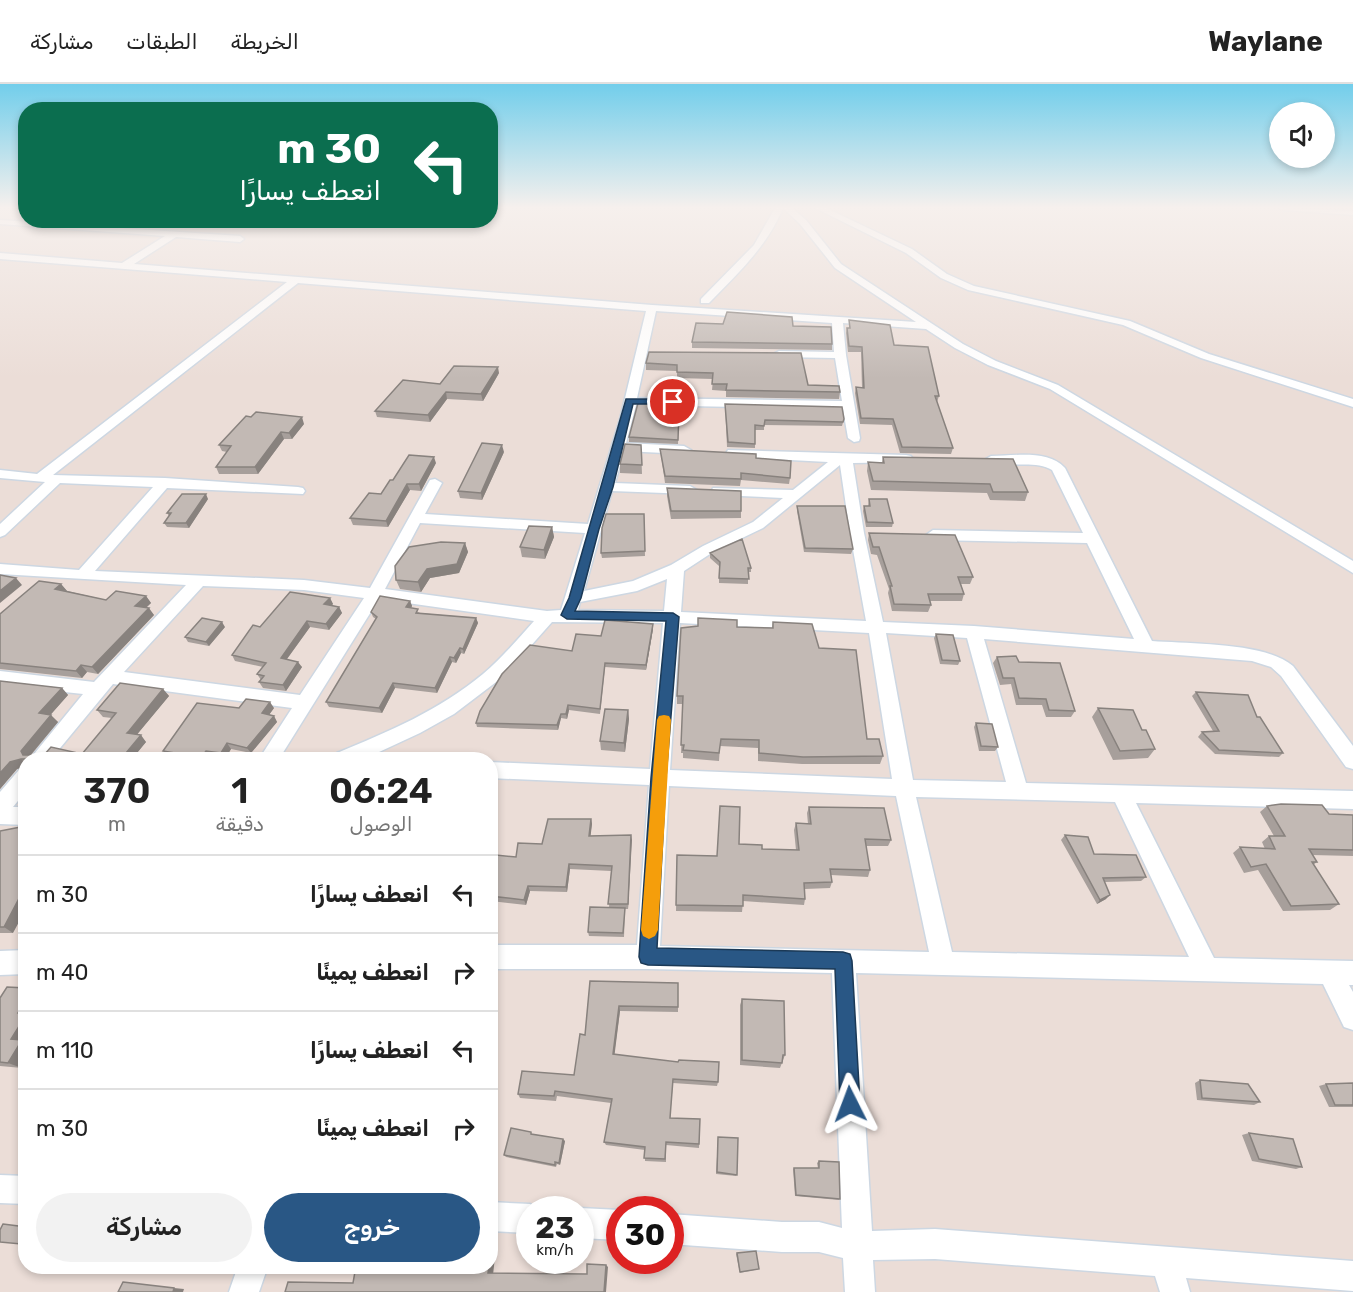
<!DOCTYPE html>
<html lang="ar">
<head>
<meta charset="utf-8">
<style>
  body { margin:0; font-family:Rubik,"Noto Naskh Arabic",sans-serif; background:#f2f2f2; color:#222; direction:rtl; height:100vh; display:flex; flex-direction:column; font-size:22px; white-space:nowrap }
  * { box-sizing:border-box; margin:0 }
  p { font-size:20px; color:#767676 }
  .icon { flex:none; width:33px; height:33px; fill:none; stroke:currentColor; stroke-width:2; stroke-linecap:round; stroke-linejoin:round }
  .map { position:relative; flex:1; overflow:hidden; direction:ltr }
  .side { position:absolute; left:18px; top:668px; width:480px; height:522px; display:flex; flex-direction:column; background:#fff; border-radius:24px; box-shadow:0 3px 9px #0003; direction:rtl }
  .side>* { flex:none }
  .hud { position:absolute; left:18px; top:18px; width:480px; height:126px; border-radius:24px; box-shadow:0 3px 9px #0003; direction:rtl; background:#0b6e4f; color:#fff; overflow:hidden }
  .tools { position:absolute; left:1269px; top:18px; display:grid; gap:12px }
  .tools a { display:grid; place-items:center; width:66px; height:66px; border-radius:50%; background:#fff; box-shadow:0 3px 9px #0003; font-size:30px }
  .speed { position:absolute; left:516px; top:1112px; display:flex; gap:12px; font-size:30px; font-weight:700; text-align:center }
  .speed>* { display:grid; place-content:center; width:78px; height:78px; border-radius:50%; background:#fff; box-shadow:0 3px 9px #0003; line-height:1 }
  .speed small { font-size:15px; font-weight:400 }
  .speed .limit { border:9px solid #d22; background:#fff; color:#111 }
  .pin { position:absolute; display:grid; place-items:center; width:51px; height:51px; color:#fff; margin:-26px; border:3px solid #fff; border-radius:50%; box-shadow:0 2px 6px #0007 }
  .me { position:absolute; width:66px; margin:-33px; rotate:357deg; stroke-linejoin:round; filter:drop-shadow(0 0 4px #0008) }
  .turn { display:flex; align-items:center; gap:21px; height:126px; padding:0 18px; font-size:27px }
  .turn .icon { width:78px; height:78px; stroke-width:2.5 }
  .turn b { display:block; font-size:42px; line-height:51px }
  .eta { display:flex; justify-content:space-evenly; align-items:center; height:102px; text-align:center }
  .eta b { font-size:36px; font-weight:600; line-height:42px }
  .cta { display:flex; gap:12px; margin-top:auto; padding:12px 18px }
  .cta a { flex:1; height:69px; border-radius:36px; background:#295785; color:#fff; font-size:24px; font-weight:600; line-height:69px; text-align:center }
  .cta a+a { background:#f2f2f2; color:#222 }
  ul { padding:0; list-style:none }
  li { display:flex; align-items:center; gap:18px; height:78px; padding:0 18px; border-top:2px solid #e0e0e0 }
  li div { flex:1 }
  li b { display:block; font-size:22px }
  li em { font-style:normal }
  header { display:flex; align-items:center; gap:36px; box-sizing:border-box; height:84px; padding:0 30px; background:#fff; border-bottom:2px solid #e0e0e0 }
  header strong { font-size:28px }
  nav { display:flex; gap:33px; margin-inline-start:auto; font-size:21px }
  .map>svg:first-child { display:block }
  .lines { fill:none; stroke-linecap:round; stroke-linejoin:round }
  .minor-casing { stroke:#cdd7e2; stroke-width:3 }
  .minor { fill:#fff; fill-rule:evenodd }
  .wall { fill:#a79f9b }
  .shaded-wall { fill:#88827e }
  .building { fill:#c2b9b4; stroke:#88827e; stroke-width:1.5 }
  .route { fill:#295785; stroke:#1b3956; stroke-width:1.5 }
  .slow { fill:#f59e0b }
</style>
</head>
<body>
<header>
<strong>Waylane</strong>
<nav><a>الخريطة</a><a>الطبقات</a><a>مشاركة</a></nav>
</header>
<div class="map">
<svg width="1353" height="1208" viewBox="0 0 1353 1208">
  <rect width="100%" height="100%" fill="#ebddd7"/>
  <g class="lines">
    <defs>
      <path id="minor" d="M775,124H783C767,163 737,190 709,219H701V215L754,161Z
        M783,124H792L806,136L841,180L963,260L996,277L1058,301L1353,477V489L1050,305L988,281L955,264L926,245L843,239L846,271L860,354L859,357L854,358L848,354L843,325L636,321L626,359L684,362L691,366L684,370L624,367L615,399L690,402L697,406L690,410L612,407L584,507L633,497L671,481L703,462L753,438L783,414L718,411L711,407L713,404L793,406L828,378L733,373L726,369L728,366L906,371L911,372L913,375L911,378L853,379L864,449L883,538L974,542L1134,555L1087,459L933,456L926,451L933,446L1083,449L1052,386C1033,374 997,387 984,376L991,372C1013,372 1048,365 1065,384L1152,557C1190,560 1265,558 1293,582L1353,662V685L1346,683L1281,592L1271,583L1252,577L984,555L1026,699L1353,707V725L1136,719L1214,874L1353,877V901H1349L1353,908V946L1344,943L1323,900L856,889L872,1147L935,1145L1353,1177V1207L1186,1194L1190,1208H1160L1155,1192L935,1175L873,1176L875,1208H845L843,1174L819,1168H782L670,1160V1130L782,1138H819L842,1144L832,889L648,885H490V861H637L649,701L490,694V678L650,685L663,539L552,538L504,592L454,630L420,649L364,675H334L337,669C388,648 440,626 483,590C502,574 518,555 534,537L379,515L279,675H259L292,624L113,600L51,675H30L83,610L0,601V587L94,598L186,501L0,490V480L79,486L153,403L60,399L5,451L0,453V440L45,398L0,394V386L37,390L287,198L0,175V169L122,179L165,152L0,140V136L240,152L244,155L240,158L176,153L134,180L652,221L916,238L835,184L800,140ZM298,199L646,227L620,335L588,440L425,430L442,399L435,395L430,396L370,504L304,496L95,487L167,404L303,410L305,407L303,404L298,403L165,394L53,391ZM656,227L832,239L834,268L779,267L773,270L779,273L835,274L842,317L637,314ZM840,381L850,449L866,537L681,528L684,487L713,468L763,444ZM420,439L585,449L561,526L547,527L385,505ZM667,495L664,527L578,526L580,518L637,507ZM203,502L304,506L364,514L300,611L124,588ZM680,539L869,549L892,695L670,686ZM886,549L967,554L1006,698L913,696ZM669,702L896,712L929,868L660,862ZM916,713L1115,718L1189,873L952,868Z
        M815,124H826L912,165L947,190L974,202L1130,237L1209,270L1353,315V323L1201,274L1123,241L968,206L941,194L906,169Z
        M1279,124L1353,127V131L1283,126Z
        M26,684V707L13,723H26V741L0,740V708L19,686Z
        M26,866V890L0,891V867Z
        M0,1091L26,1092V1120L0,1119Z
        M490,1118L530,1120L540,1125H530V1149L490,1147Z
        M580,1124L620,1126V1156L580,1154Z
        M238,1182H268L259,1208H229Z"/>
    </defs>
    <!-- minor casing -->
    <use href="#minor" class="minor-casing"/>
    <!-- minor -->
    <use href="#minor" class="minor"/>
  </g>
  <!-- wall -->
  <path class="wall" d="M849,236L894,261L939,312L937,318L953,364L951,370L900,369L892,341L860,340L855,309L856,303L862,304L861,268H848L846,249L847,244H849Z
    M793,242L832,260V266L692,264V258Z
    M649,268L840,308L839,315L726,313V307L712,306L713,295L677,294V287L646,286V279Z
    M499,289L483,317L447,315L430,338L377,333L375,327L440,300Z
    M725,320L844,335L842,342L764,341V346H755V364L727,363Z
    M654,325H679L678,360L629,358V353Z
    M304,340L292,355H284L258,390H219L216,383L227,368L222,367L219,361Z
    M641,361L642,390L620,389V380Z
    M660,365L756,374L790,394L789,400L741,396L740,402L665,399L661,371Z
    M504,368L482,416L460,414L458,407Z
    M883,373L1028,408L1025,417L990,416L987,409L871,406L867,387L868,378H882Z
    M436,379L421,407L410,406L388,443L353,441L350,434L381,410L393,396Z
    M667,404L741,427V434L671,435L667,412Z
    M208,415L189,444L167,443L164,439L169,432L167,429Z
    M869,415L893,439L892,443H866L863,427L864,422H868Z
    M797,422L853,465L851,470L804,468L797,427Z
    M644,430L645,472L602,474L601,469Z
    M552,443L554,453L545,475L522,473L520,463Z
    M869,449L973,493L970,500H961L964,510L962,517H930L931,521L928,528L892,527L888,509L889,505L877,471L871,470L868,456Z
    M465,459L468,468L459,489L430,494L421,508L400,505L396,496Z
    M710,469L751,484V488H748V500L719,499V482L710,474Z
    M61,500L67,507L106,516L146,512L151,519L146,524L154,531L98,590L87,588L82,594L0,585V530Z
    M330,514L333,520L331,522L339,523L342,529L329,546L310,543L287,575L302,583L286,607L263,604L259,598L261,596L257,590L263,583L235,577L232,571Z
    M410,517L412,522L411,524L420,529L476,534L478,539L464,570L461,569L456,579L452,578L437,609L395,604L382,629L329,623L326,618L376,535L373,533L371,528Z
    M773,538L819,564L867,655L883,672L880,680H802L758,677V664L720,662L719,677L683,674V669H681L683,620H677V612L737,543L772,544Z
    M225,543L209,562L188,558L185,553Z
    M653,545L646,586L605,583L600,630L569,626L567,635L561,634L558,646L477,643L476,639L572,567L601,552Z
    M936,550L960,577L958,581L940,580L934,554Z
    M997,573L1019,578L1075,627L1071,633H1046L1042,621H1016L1011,600L1000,601L993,579Z
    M0,597L62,604L68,611L50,631L58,638L31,671L82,670L112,634L103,633L97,626L163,605L169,612L137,650L146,658L132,675H26V682L17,685L0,705Z
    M1196,608L1257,633L1283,669L1279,673L1215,670L1198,653L1202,648L1213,647L1192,612Z
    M239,624H274L269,631L274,632L277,638L251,669L231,665L225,675L211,673L209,675H177L178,674L168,672L163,667Z
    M1098,624L1142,646L1155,665L1148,674L1113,676L1092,633Z
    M628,626L629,635L625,668L601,666L600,657Z
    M976,639L998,663L995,667H979L974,643Z
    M1267,722L1329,730L1353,731V772L1312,771L1317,778L1313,781L1339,820L1330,826L1283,827L1258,786L1244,789L1233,769L1240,763L1265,765L1262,758L1269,752H1274L1260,728Z
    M809,723L891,756L888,762H866L870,786L868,793L831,791L832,798L830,804L805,805V815L804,821L743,817L742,828L676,827L677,771L717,772L739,760L762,765L796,766L794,746L796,739L808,740L807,729Z
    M591,735L592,740L590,752L631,751L628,825H625L624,853L589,852L588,848L609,824L611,787L570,785L567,808L530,807L526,821L491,817L490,808L493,801H490V788L516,773Z
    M0,747L13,849H0Z
    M1065,751L1094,770L1146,793L1141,797L1105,798L1106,815L1097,820L1061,756Z
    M590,897L678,899V928L620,927L614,971L718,998L717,1002L673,999L670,1034L700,1035L699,1064L666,1061V1078L645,1077V1066L606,1061L604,1058L611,1019L557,1012L556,1017L520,1014L518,1010L574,991L585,951Z
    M0,914L22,984L0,982Z
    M742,915L785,971L780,984L740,981V921Z
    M1200,996L1260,1018L1254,1021L1197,1016L1195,999Z
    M1353,999V1023H1329L1319,1002L1326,1000Z
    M1249,1049L1302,1083L1296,1085L1252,1077L1242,1051Z
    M533,1050L565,1057L560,1081L557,1080L556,1083L506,1073L504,1071Z
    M718,1055L737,1091L736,1092L716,1090Z
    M819,1077L840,1115L839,1116L795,1112L793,1085L794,1084H818L817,1079Z
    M737,1169L759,1185L740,1189L736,1170Z"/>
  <!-- shaded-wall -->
  <path class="shaded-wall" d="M498,283L499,289L483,317L481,310Z
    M446,308L447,315L430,338L428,331Z
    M302,333L304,340L292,355L289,349Z
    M281,348L284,355L258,390L255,383Z
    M502,361L504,368L482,416L481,409Z
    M434,373L436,379L421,407L419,400Z
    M407,400L410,406L388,443L386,437Z
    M206,410L208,415L189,444L186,439Z
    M552,443L554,453L545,475L544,466Z
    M465,459L468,468L459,489L430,494L421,508L418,498L427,485Z
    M16,494L22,501L0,519V507Z
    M61,500L67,507L55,505Z
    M146,512L151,519L140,529L135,522Z
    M330,514L333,520L327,526L324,520Z
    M410,517L412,522L408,529L406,523Z
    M339,523L342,529L329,546L326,540Z
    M149,524L154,531L98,590L92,583Z
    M476,534L478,539L464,570L463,565Z
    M307,537L310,543L284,579L281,574Z
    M222,538L225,543L209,562L206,558Z
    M653,540V545L646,586V581Z
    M460,564L461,569L456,579L454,574Z
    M450,573L452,578L437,609L435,604Z
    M298,578L302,583L286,607L283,601Z
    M81,581L87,588L82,594L76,587Z
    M393,599L395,604L382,629L379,624Z
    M62,604L68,611L46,636L39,629Z
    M163,605L169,612L135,653L127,649Z
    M270,618L274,624L266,635L262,629Z
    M568,621L569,626L567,635L566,630Z
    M628,626L629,635L625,668L624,659Z
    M561,630V634L558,646L557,641Z
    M51,631L58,638L28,674L23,671L21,667Z
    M274,632L277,638L251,669L247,664Z
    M141,651L146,658L132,675H121Z
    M227,659L231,665L225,675L221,669Z
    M206,667L211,673L209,675H200Z
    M21,675L26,679V682L17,685L0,705V689L10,678Z
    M591,735L592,740L590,757L589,752Z
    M631,751L632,756L628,825V820Z
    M569,780L570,785L567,808L566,803Z
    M26,781V796L20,792Z
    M26,801V825L13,849L4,843Z
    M528,802L530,807L526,821L524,816Z
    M1110,811L1106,815L1097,820L1100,816Z
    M26,916V978L22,984L8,979L11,955L18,929Z
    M619,922L620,927L614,975L613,970Z
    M563,1055L565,1057L560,1081L559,1079Z
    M495,1058L497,1060L493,1085L491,1083Z
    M26,1151V1161L21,1160Z
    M491,1162L496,1164L493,1191L488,1189L489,1182H490Z
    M606,1181L608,1183L606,1208H604Z
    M174,1204L184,1205L183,1208H173Z"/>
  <!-- building -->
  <path class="building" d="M727,228L792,233L793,242L831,243L832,260L692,258L696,239L723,240Z
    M849,236L890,241L894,261L928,263L939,312H935L953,364L902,363L893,335L861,334L856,303L864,304L862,263L849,262L847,244H850Z
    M649,268L801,269L808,301L839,302L840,308L726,306L727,300H712L713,289L677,288V281L646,279Z
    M454,282L498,283L481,310L446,308L428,331L375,327L403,296L440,300Z
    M638,319H654L653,325H679L678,356L629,353Z
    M725,320L842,323L844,335L843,338L765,336L764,342L755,341V360L728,358Z
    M256,328L302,333L289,349L281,348L255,383H216L231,362L219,361L246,332L251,333Z
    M482,359L502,361L481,409L458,407Z
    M625,360L641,361L642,381L620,380Z
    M660,365L756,370V374L791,377L790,394L741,389V395L665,392Z
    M409,371L434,373L419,400H407L386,437L350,434L369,409L381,410L390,396H393Z
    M883,373L1013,375L1028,408H993L990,400L873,397L868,378L884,379Z
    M667,404L741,407V427H671Z
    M182,410H206L186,439H164L171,429H167Z
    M869,415H887L893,439L867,438L864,422H870Z
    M797,422H845L853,465L805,464Z
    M606,430H644L645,467L601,469L602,444Z
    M529,442L552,443L544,466L520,463Z
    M869,449L955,451L973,493H958L964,510H928L931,521L894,520L890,502H892L879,463H873Z
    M742,455L751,484H748L749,495L719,494L720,478L710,469Z
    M441,458L465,459L457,480L427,485L418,498L396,496L395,482L409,463Z
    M0,491L16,494L0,507Z
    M39,497L61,500L55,505L106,516L116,507L146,512L135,522L149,524L92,583L81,581L76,587L0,579V530Z
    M290,508L330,514L324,520L339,523L326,540L307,537L281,574L298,578L283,601L259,598L264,592L257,590L266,579L232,571L253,541L260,543Z
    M380,512L410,517L406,523L418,525L416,529L476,534L463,565L460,564L454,574L450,573L435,604L393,599L379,624L326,618L377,533L371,528Z
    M202,534L222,538L206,558L185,553Z
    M698,534L737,536V543L773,544V538L812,540L819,564L856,566L867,655H879L883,672L803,673L759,669V656L721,655L719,669L683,666L684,661H681L683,612H677L681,544L698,542Z
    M605,536L653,540L646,581L605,579L600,625L568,621L566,630H561L557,641L476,639L480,627L502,590L530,561L572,567L576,550L601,552Z
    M936,550L953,551L960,577L942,576Z
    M1016,572L1019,578L1060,579L1075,627L1049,626L1046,615L1019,614L1014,594H1003L997,573Z
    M0,597L62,604L39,629L51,631L21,667L23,671H44L51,663L82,670L116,629L97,626L120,599L163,605L129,647L127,649L141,651L121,675H21L10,678L0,689Z
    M1196,608L1248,611L1257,633H1260L1283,669L1219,666L1202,648L1219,647Z
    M246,615L270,618L262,629L274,632L247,664L227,659L221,669L206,667L200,675H177L181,670L163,667L197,619L239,624Z
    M1098,624L1133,626L1142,646H1146L1155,665L1120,667Z
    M605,625L628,626L624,659L600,657Z
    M976,639L992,640L998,663L981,662Z
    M1281,720L1322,721L1329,730L1353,731V766L1309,765L1317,778H1312L1339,820L1291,822L1266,780L1251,783L1240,763L1275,765L1269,752H1285L1267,722Z
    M720,722L740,723L739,760L762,761V765L799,766L796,739L811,740L809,723L884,724L891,756L865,755L870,786L830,785L832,798L804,799L805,815L743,811V822L676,821L677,771L717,772Z
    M548,735H591L589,752L631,751L628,820H608L612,782L569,780L566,803L528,802L524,816L490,812V808L494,797L490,796V788L496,771L516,773L518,759L542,760Z
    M26,742V781L20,792H26V801L4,843H0V747Z
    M1065,751L1088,753L1094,770L1136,771L1146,793L1103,794L1110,811L1100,816Z
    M590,823L625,824L623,849L588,848Z
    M590,897L678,899V923L619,922L613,970L678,978L679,976L719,978L718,998L673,995L670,1034L700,1035L699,1060L666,1058L665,1075L644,1074L645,1063L604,1058L612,1015L555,1007L554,1012L518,1010L522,987L574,991L580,950L585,951Z
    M7,903L26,904V916L18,929L26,930V931L11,955L22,956L8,979L0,978V914Z
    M742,915L784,917L785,971H783L782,979L742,976Z
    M1200,996L1248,1000L1260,1018L1202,1014Z
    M1353,999V1021H1335L1326,1000Z
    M511,1044L531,1048V1050L563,1055L559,1079L555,1078V1081L504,1071Z
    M1249,1049L1293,1055L1302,1083L1259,1075Z
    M718,1053L738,1054L737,1091L717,1088Z
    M490,1058H495L491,1083H490Z
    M819,1077L839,1078L840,1115L796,1111L794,1084H819Z
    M3,1140L26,1143V1151L21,1160L0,1158V1146Z
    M756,1167L759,1185L740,1188L737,1169Z
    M587,1180L606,1181L604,1208H285L288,1198L353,1199L356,1182H489L488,1189L587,1190Z
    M123,1198L174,1204L173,1208H175H118Z"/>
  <!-- sky -->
  <linearGradient id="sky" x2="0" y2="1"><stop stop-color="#72ceeb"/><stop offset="0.42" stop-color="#f6f0ed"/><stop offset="1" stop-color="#f6f0ed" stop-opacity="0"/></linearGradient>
  <rect width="1353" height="294" fill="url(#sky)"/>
  <!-- route -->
  <path class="route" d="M626,315H673L678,318L673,320H633L613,403L599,445L581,514L575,527L673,529L679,533L666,694L657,864L843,868L850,870L852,877L860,1020L857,1027L850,1030L843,1027L840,1020L835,885L648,881L641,879L639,873L651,694L666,537L567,535L561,531L569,514Z"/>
  <!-- slow -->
  <path class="slow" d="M664,631L669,632L671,636L658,846L655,852L649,855L643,852L641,846L657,636L659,632Z"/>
</svg>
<div class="tools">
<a><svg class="icon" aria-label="sound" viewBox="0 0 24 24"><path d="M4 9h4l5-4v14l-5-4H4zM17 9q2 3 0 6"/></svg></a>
</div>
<div class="speed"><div>23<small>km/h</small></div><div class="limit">30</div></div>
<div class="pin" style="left:673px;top:318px;background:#d93025"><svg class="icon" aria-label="arrive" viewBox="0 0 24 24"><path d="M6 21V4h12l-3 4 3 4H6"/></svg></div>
<svg class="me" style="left:850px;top:1020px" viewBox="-20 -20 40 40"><path d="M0-17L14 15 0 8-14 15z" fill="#295785" stroke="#fff" stroke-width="4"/></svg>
<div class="hud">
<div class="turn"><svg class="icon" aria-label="left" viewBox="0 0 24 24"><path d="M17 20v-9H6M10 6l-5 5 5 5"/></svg><div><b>30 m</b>انعطف يسارًا</div></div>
</div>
<section class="side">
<div class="eta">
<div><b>06:24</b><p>الوصول</p></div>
<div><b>1</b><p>دقيقة</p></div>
<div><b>370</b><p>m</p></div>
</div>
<ul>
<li><svg class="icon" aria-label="left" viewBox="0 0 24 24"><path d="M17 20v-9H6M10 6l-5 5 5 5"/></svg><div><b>انعطف يسارًا</b></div><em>30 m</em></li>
<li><svg class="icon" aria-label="right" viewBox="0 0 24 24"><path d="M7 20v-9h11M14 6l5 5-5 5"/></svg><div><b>انعطف يمينًا</b></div><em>40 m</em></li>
<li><svg class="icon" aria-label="left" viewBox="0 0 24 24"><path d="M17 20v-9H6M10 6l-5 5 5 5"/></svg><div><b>انعطف يسارًا</b></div><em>110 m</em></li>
<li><svg class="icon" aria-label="right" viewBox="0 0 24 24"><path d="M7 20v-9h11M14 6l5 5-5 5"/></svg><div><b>انعطف يمينًا</b></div><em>30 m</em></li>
</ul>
<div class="cta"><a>خروج</a><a>مشاركة</a></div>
</section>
</div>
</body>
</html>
